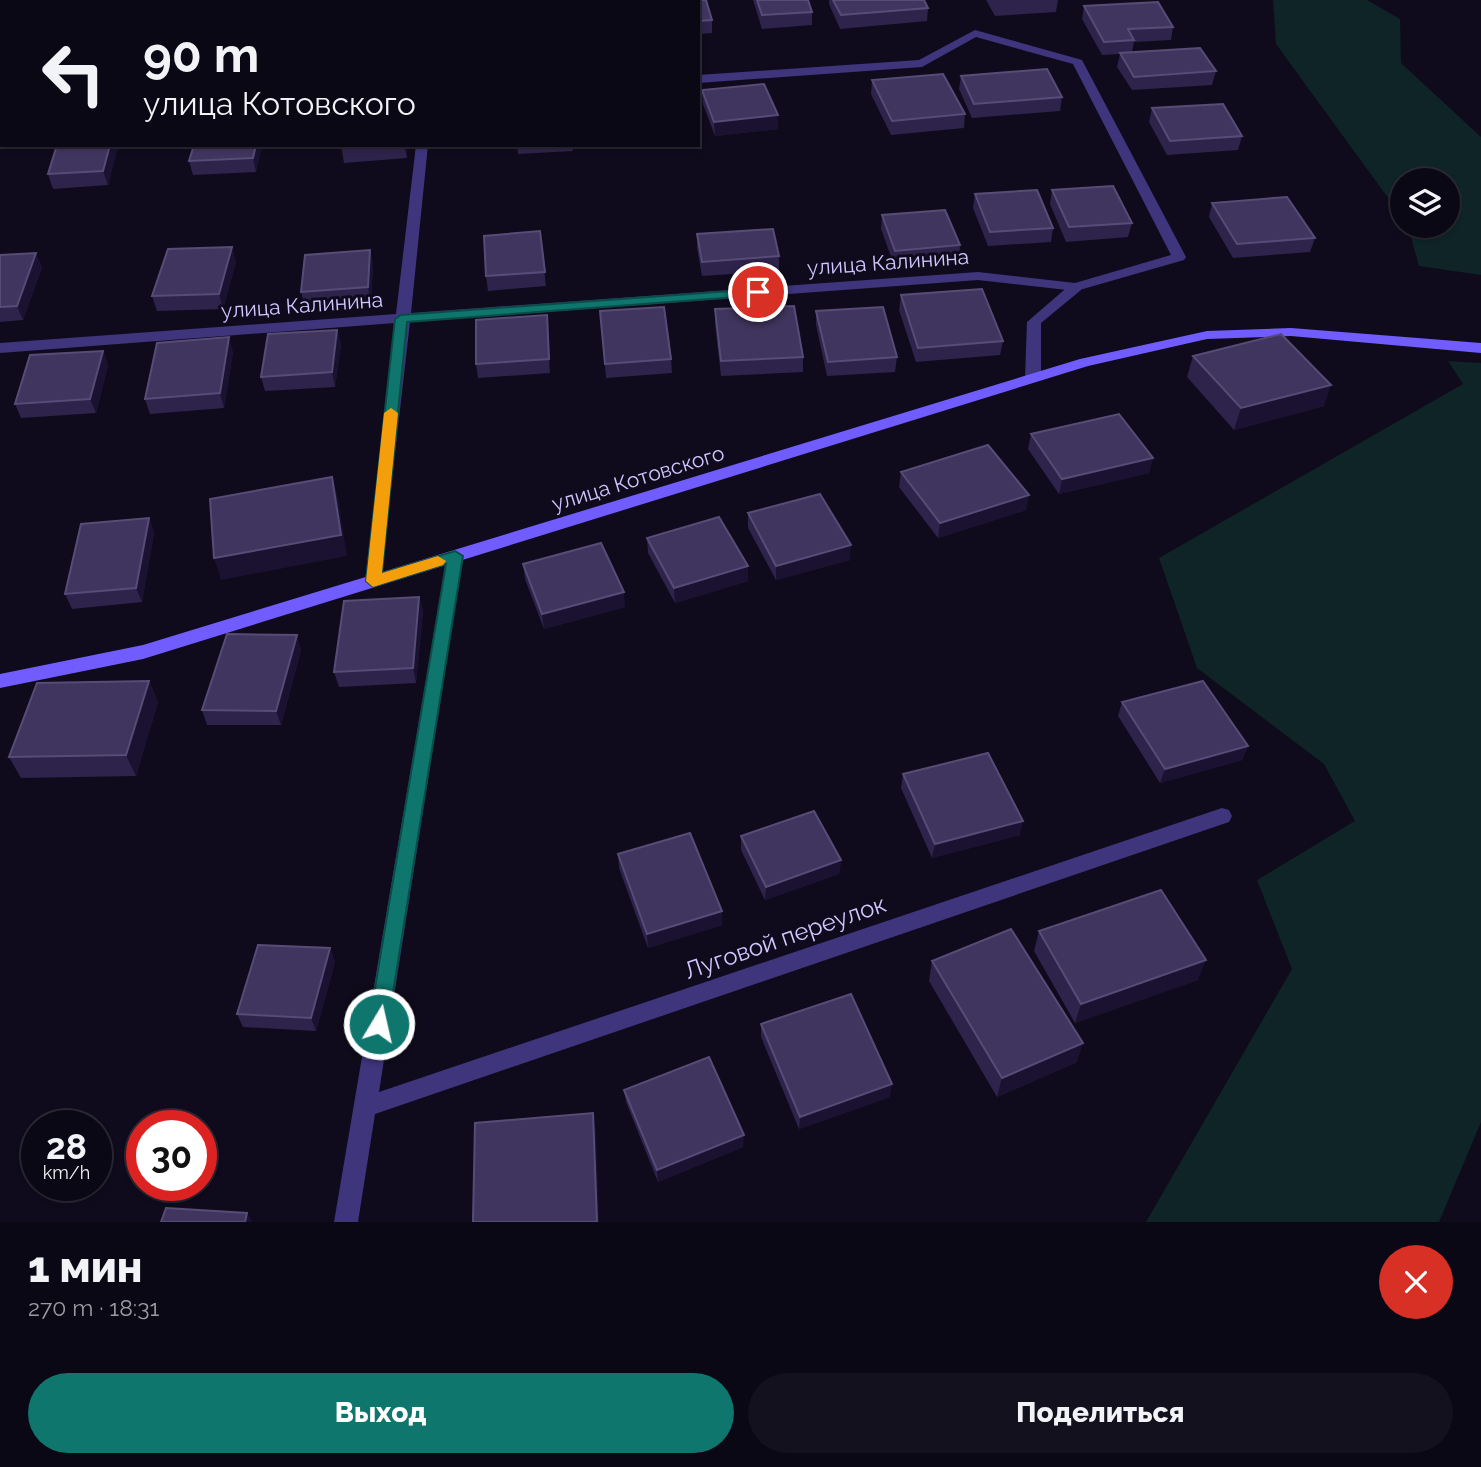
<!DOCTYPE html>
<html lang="ru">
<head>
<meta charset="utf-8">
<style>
  body { margin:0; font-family:Raleway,sans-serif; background:#14111e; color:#f1f3f6; height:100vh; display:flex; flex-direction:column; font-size:26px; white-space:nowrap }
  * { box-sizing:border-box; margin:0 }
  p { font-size:23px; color:#9a9aa0 }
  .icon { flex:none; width:38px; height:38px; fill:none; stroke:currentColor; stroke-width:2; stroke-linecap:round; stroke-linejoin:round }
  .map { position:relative; height:1222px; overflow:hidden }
  .panel { display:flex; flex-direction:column; background:#0b0815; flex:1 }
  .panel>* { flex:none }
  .banner { position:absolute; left:0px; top:0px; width:700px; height:147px; box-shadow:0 2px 5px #0004,0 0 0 2px #2b2934; background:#0b0815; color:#f1f3f6; overflow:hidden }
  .fabs { position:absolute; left:1390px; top:168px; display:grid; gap:14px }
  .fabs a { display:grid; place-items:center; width:70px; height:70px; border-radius:50%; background:#0b0815; box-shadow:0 2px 5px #0004,0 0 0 2px #2b2934; font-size:35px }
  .speed { position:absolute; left:21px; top:1110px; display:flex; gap:14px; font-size:35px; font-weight:700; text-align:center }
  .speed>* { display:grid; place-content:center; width:91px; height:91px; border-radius:50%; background:#0b0815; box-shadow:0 2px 5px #0004,0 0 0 2px #2b2934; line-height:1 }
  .speed small { font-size:18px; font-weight:400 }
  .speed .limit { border:10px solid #d22; background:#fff; color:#111 }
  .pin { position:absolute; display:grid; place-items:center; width:60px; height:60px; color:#fff; margin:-30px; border:4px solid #fff; border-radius:50%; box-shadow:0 2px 7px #0007 }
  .me { position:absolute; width:77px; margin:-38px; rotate:9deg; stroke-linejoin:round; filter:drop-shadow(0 0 5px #0008) }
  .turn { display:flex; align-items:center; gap:24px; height:147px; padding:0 28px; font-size:32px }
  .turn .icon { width:91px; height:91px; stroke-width:2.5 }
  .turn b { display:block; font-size:49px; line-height:60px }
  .round { display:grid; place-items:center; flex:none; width:74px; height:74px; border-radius:37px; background:#14111e }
  .headline { display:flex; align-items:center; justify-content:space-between; height:119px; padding:0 28px }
  h1 { font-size:42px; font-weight:800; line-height:52px }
  .cta { display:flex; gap:14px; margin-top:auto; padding:14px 28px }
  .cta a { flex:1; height:80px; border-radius:42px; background:#0f766e; color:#fff; font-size:28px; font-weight:800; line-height:80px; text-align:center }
  .cta a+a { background:#14111e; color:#f1f3f6 }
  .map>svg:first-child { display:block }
  .green { fill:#0e2426 }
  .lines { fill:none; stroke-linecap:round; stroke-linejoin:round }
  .lane { fill:#3f357c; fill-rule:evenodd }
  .street { fill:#3f357c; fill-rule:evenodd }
  .secondary { fill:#715dff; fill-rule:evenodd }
  .wall { fill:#2e234b }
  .shaded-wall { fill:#1a1230 }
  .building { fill:#40355e; stroke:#574c77; stroke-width:2 }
  .route { fill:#0f766e; stroke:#0a4d48; stroke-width:2 }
  .slow { fill:#f59e0b }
  .labels { text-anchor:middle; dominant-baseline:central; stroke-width:6; stroke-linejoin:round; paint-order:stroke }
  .street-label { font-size:21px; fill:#d2c6ff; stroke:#0f0b1c }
  .near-street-label { font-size:24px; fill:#d2c6ff; stroke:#0f0b1c }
</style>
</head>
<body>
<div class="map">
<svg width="1481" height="1222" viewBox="0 0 1481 1222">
  <rect width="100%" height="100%" fill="#0f0b1c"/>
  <!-- green -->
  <path class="green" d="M1273,0H1367L1400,19L1401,63L1481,137V275L1419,266L1408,226H1447V180H1402V217L1276,44Z
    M1448,361L1481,363V1122L1439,1222H1146L1292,969L1257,880L1355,821L1324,764L1197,668L1159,558L1463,384Z"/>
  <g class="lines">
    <!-- lane -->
    <path class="lane" d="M369,0H381L382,2H371Z
      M1076,283L1081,284V290L1041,323V378L1038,381H1028L1025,378L1027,322L1071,284Z"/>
    <!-- street -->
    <path class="street" d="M975,30L1082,60L1186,257L1184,260L1076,291L978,280L410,322L380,585L374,587L365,581L395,323L0,353V343L396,314L416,145H428L411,313L978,272L1075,283L1171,255L1073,64L976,37L922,67L698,83V75L919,60Z
      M2,126V134L0,135V127Z
      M455,550L463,556L379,1092L1222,808L1229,810L1232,816L1229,822L375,1114L358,1222H334L447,556Z"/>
    <!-- secondary -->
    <path class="secondary" d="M1291,328L1481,343V353L1291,336L1207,339L1088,366L143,659L0,688V674L143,645L1080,359L1207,331Z"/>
  </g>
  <!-- wall -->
  <path class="wall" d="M633,0H706L712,20V33L698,34V2H633Z
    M753,0H808L812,12V25L762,29Z
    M829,0H924L928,8L927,21L840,29L829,4Z
    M986,0H1058L1056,12L995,16Z
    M1084,6L1173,27L1171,40L1134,42L1132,52L1216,71L1212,85L1132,90L1117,67L1120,54L1102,55L1082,19Z
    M961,76L1062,97L1060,111L972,118L959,89Z
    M872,80L965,114L964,128L891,135L871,94Z
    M702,90L778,115V129L715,136L703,104Z
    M1152,108L1242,136L1238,150L1167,155L1149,122Z
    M57,145H118L108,185L53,189L48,174Z
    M194,145H262L256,172L193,175L189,161Z
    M341,145H407V158L344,163Z
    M517,145H572L573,151L518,154Z
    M1052,190L1132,223L1128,237L1066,242L1050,204Z
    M975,194L1053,228L1051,242L988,246L973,208Z
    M1212,203L1315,238L1310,252L1233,258L1209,217Z
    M882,215L960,245L959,259L894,265L881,229Z
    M540,231L546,286L488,291L486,276Z
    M697,234L779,256V271L702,276L697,248Z
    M370,250L373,265L371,302L305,306L301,292Z
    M0,255L42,267L23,320L0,322Z
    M236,262L223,309L157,311L152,296Z
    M901,295L1003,341L1000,355L916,362L899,310Z
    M715,309L803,357V372L721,376L715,324Z
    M600,311L671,359L672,373L606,378Z
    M816,311L897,357L895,372L827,376L816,325Z
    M547,315L550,373L478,378L476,364Z
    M337,330L341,344L335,387L265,391L261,377Z
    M103,351L108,365L96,413L21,418L15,404Z
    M233,352L224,408L150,414L145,399Z
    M1193,356L1324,406L1234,430L1187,377Z
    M1031,434L1153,458L1149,473L1059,494L1028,449Z
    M901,472L1026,510L938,538L899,487Z
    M748,513L850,560L776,580L748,528Z
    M149,518L154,533L142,602L72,609L65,594Z
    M647,538L748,581L675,603L648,553Z
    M523,564L625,607L544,629L525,579Z
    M419,597L423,611L416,683L339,687L334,672Z
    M301,650L281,725H207L202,710Z
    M149,681L158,702L136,776L21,778L9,757Z
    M1122,702L1248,746L1242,760L1160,783L1118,716Z
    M903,774L1020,835L932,858L901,788Z
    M741,836L841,860L839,874L765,900L741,850Z
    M618,854L722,925L648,948L619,868Z
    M1039,931L1198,980L1075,1023L1034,951Z
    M330,948L335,962L316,1031L243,1027L237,1014Z
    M932,961L1077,1062L997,1097L929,981Z
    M761,1024L890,1097L799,1129L761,1037Z
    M624,1090L743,1147L658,1182L626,1102Z"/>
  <!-- shaded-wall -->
  <path class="shaded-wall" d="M778,115V129L715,136L714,122Z
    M110,145H118L108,185L103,171Z
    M256,145H262L256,172L253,158Z
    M404,145H407V158Z
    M232,247L236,262L223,309L219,294Z
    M370,250L373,265L371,302L368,287Z
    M36,253L42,267L23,320L17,306Z
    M547,315L549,330L550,373L549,359Z
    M337,330L341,344L335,387L332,372Z
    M229,337L233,352L224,408L220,393Z
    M103,351L108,365L96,413L90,399Z
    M1331,385L1324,406L1234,430L1241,408Z
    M1153,458L1149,473L1059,494L1062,479Z
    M332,477L338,498L347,556L221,580L214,558Z
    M1029,495L1026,510L938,538L940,523Z
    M149,518L154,533L142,602L136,588Z
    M851,545L850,560L776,580V566Z
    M748,566V581L675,603L674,588Z
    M624,592L625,607L544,629L542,614Z
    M419,597L423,611L416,683L413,668Z
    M297,635L301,650L281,725L276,711Z
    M149,681L158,702L136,776L126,755Z
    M1248,746L1242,760L1160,783L1165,769Z
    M1023,821L1020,835L932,858L935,844Z
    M841,860L839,874L765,900L766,887Z
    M722,911V925L648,948L647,934Z
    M330,948L335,962L316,1031L311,1018Z
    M1206,960L1198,980L1075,1023L1081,1004Z
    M1083,1043L1077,1062L997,1097L1002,1078Z
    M892,1084L890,1097L799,1129L800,1117Z
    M593,1113L596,1131L599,1222H597Z
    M744,1135L743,1147L658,1182L657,1170Z
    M247,1213L252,1222H245Z"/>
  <!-- building -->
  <path class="building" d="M259,0H314V2H259Z
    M420,0H506L507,2H420Z
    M634,0H706L712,20L698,21V2H634Z
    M757,0H808L812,12L762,15Z
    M833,0H924L928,8L841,15Z
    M1158,2L1173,27L1128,29L1134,40L1104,42L1084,6Z
    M1200,48L1216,71L1134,77L1120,53Z
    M1047,69L1062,97L974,104L961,76Z
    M943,74L965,114L892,121L872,80Z
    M764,84L778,115L714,122L702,90Z
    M1223,104L1242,136L1170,141L1152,108Z
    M57,145H110L103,171L48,174Z
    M194,145H256L253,158L189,161Z
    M341,145H388L341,148Z
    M1113,186L1132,223L1069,227L1052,190Z
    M1037,190L1053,228L990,232L975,194Z
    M1287,197L1315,238L1237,244L1212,203Z
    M945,210L960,245L895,251L882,215Z
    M773,229L779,256L702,262L697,234Z
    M540,231L545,272L486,276L484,236Z
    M232,247L219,294L152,296L168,249Z
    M370,250L368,287L301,292L305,255Z
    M36,253L17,306L0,307V255Z
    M982,289L1003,341L918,348L901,295Z
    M794,306L803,357L721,361L715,309Z
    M664,307L671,359L605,364L600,311Z
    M883,307L897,357L828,362L816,311Z
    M547,315L549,359L476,364V320Z
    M337,330L332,372L261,377L268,334Z
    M1281,334L1331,385L1241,408L1193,356Z
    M229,337L220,393L145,399L157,343Z
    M103,351L90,399L15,404L30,355Z
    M1119,414L1153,458L1062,479L1031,434Z
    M988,445L1029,495L940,523L901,472Z
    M332,477L341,535L214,558L210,499Z
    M820,494L851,545L776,566L748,513Z
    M719,517L748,566L674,588L647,538Z
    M149,518L136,588L65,594L81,524Z
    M601,543L624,592L542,614L523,564Z
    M419,597L413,668L334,672L344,601Z
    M227,634L297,635L276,711L202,710Z
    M149,681L126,755L9,757L37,683Z
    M1203,681L1248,746L1165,769L1122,702Z
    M988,753L1023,821L935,844L903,774Z
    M814,811L841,860L766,887L741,836Z
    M690,833L722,911L647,934L618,854Z
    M1161,890L1206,960L1081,1004L1039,931Z
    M1011,929L1083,1043L1002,1078L932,961Z
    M258,945L330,948L311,1018L237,1014Z
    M851,994L892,1084L800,1117L761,1024Z
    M709,1057L744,1135L657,1170L624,1090Z
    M593,1113L597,1222H473L475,1123Z
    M166,1208L247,1213L245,1222H161Z"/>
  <!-- route -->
  <path class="route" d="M758,289L763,290V295L407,322L382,573L455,551L463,556L388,1024L386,1030L379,1033L372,1030L369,1024L446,564L373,587L366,581L395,319L401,315Z"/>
  <!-- slow -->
  <path class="slow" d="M391,408L398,413L382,573L438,556L446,561L443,565L373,587L366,581L384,413Z"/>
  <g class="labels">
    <!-- street labels -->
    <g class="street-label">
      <text transform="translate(888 262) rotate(-4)">улица Калинина</text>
      <text transform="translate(302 305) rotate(-4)">улица Калинина</text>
      <text transform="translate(638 478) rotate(-17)">улица Котовского</text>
    </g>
    <!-- near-street labels -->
    <g class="near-street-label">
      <text transform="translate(785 937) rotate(-19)">Луговой переулок</text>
    </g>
  </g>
</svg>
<div class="fabs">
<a><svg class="icon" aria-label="layers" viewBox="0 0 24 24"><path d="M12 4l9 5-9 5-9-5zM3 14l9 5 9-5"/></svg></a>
</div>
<div class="speed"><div>28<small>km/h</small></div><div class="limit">30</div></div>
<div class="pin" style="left:758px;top:292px;background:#d93025"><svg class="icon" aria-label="arrive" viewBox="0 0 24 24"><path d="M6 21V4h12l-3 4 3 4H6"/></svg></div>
<svg class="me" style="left:379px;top:1024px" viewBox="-20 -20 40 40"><circle r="17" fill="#0f766e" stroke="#fff" stroke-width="3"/><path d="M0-11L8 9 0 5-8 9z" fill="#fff"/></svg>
<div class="banner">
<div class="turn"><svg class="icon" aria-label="left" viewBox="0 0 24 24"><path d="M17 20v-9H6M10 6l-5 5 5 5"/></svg><div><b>90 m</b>улица Котовского</div></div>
</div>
</div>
<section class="panel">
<div class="headline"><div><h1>1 мин</h1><p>270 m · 18:31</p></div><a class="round" style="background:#d93025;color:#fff"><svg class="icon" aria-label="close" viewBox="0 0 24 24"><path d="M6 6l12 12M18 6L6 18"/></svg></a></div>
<div class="cta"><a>Выход</a><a>Поделиться</a></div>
</section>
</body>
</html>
